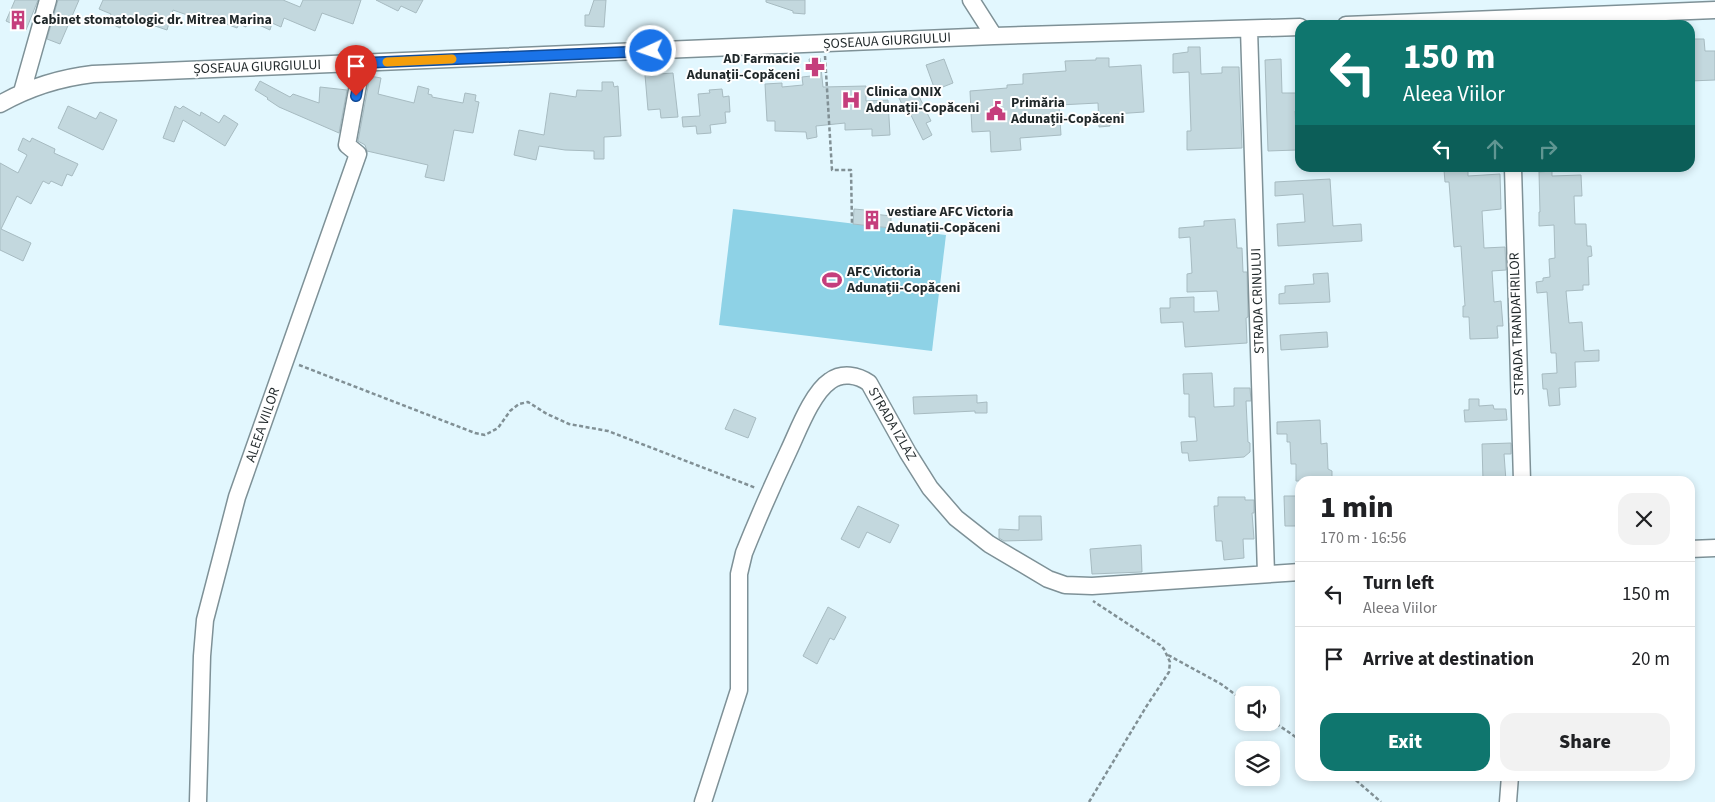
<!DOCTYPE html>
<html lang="en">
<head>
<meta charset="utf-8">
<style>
  body { margin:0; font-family:"Source Sans 3",sans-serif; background:#f2f2f2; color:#202124; height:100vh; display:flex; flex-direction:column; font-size:19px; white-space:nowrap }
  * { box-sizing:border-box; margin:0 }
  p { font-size:16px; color:#757577 }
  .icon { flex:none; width:28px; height:28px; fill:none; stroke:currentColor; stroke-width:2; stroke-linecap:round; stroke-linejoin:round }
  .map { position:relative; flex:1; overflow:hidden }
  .drawer { position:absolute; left:1295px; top:476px; width:400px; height:305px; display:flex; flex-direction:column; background:#fff; border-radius:15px; box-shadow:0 2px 8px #0003 }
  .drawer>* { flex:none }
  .guide { position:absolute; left:1295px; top:20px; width:400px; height:152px; border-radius:15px; box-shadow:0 2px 8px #0003; background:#0f766e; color:#fff; overflow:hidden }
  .controls { position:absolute; left:1235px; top:686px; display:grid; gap:10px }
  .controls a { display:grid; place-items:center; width:45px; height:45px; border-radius:10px; background:#fff; box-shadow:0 2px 8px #0003; font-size:25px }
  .pin { position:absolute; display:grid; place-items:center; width:42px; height:42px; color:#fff; margin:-51px -21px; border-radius:50% 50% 50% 0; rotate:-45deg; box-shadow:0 0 5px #0007 }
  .pin .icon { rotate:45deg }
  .me { position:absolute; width:55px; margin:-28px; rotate:267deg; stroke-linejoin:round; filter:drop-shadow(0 0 4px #0008) }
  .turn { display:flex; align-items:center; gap:18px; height:105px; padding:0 25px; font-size:22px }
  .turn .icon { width:65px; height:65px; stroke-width:2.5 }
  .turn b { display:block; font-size:35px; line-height:42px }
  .lanes { display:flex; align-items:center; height:48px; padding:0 25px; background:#0003; justify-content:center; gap:25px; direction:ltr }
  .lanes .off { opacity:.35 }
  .round { display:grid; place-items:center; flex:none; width:52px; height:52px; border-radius:15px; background:#f2f2f2 }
  .headline { display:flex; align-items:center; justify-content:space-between; height:85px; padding:0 25px }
  h1 { font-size:30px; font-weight:800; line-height:38px }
  .cta { display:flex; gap:10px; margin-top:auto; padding:10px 25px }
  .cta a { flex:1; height:58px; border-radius:15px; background:#0f766e; color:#fff; font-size:20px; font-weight:800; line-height:58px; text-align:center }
  .cta a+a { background:#f2f2f2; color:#202124 }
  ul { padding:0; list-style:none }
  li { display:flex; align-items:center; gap:15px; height:65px; padding:0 25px; border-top:1px solid #e0e0e0 }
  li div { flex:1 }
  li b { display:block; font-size:19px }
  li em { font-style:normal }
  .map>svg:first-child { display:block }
  .green { fill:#8ed2e6 }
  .building { fill:#c3d8de; stroke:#a7bbc1 }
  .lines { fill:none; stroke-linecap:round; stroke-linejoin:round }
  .minor-casing { stroke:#7e9197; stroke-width:19 }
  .path { stroke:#819095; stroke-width:2.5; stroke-dasharray:4 2.5; stroke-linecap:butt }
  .minor { stroke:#fff; stroke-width:16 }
  .route-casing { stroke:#114b97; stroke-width:12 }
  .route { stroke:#1a73e8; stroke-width:9 }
  .slow { stroke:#f59e0b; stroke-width:9 }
  .labels { text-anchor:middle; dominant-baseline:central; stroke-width:4; stroke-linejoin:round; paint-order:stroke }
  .poi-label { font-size:14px; font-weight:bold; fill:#1f2729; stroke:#fff; text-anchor:start }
  .street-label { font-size:14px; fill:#1f2729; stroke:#fff }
</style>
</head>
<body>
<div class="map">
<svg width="1715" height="802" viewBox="0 0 1715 802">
  <rect width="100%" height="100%" fill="#e2f7fe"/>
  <!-- green -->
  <path class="green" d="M733,209L946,235L932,351L719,325Z"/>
  <!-- building -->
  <path class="building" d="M15,0H38L26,30L6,21Z
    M58,0H79L60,44L47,39Z
    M103,0H283L300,7L303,0H361L353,24L322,13L315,31L284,18L281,27L272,23L270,30L248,20L246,27L239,24L237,28L211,18L210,23L173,10L167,30L125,16L120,28L108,22L111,14L99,9Z
    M376,0H423L416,13L401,6L398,11Z
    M594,0H606L604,27L585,26V15H589Z
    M766,0H805V14L793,13V11L766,2Z
    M1690,39H1704L1705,51H1715V80L1690,81Z
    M1188,47H1200L1201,74L1222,73V67H1239L1242,148L1187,150V131H1191L1189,72L1173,73V54L1188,52Z
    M820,58L823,87L866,86V101L888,100L890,135L872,136V129L845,130V123L816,126L817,137L807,139L806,132L775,131V121H767L765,84L782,83V87L803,85L802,77L811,76L809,59Z
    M1096,58H1109V67L1141,65L1144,112L1115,114V119H1110V126L1099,127L1098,103L1059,105L1061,135L1020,138L1021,150L991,152L990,131L972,132L970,91L1007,88V85L1023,84V74L1066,71L1065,61L1096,60Z
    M944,59L953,83L935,90L926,65Z
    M1281,59L1282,93H1300V111H1295L1297,150L1268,151L1265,60Z
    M673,73L678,117L661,118L660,109L648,110L645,75Z
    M370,76L381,78L378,94L414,103L418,86L429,89L428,94L432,95V97L463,103L465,93L476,95L475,101L479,102L473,133L454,130L444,181L425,177L428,165L367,151L365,145L358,141Z
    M260,81L290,97L293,94L319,103L320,87L347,90L339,133L279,107L267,99L268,98L255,90Z
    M602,82H613L614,87L618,86L621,136L604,137V159H594V151L565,150L539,146L536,160L514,155L519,130L544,135L550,93L576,97L577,90L602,91Z
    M722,89L723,97L729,96L730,112H725L726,123L710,125L711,133L697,134L696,126L683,127L682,117L700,116L698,94L710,93L709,90Z
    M916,90L931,121L926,123L932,135L923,140L909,111L906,113L899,98Z
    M68,106L96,119L100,112L117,120L103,150L58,128Z
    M175,106L180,109L183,106L200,116L201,112L219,123L224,115L238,124L225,146L183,120L174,142L163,138Z
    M23,138L30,142L32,138L55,149L54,153L78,164L72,176L67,174L62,186L51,181L49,184L43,181L31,204L17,196L1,229L31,243L23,261L0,250V163L18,173L27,155L18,150Z
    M1468,168V176L1500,174L1501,209L1482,211L1484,248L1505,247L1506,270L1492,271L1494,302L1501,301L1503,326H1497L1498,338L1470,339L1469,317H1463V306H1465L1461,246L1454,247L1449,182H1445L1444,170Z
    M1552,171V176L1581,175L1582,196H1574L1575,224H1586L1587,246H1591L1592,256L1588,257L1589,285H1583V290L1566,291L1569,323L1582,322L1584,351L1599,350V361L1575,362L1576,387L1559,388L1560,405L1549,406L1547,389H1543L1542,374L1557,373L1556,353H1551L1547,292L1537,293L1536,282L1543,281V278L1550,277L1549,259L1555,258L1554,225L1539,226V212H1540L1539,172Z
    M1330,179L1333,226L1361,224L1362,241L1278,246L1277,224L1305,222L1303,194L1275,196V182Z
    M854,209L865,210V213L891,216V228L853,224Z
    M1235,219L1237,248H1242L1243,272H1247L1248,317L1246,318L1247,343L1185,347L1183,322L1161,323L1160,308H1170V298L1194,297V312L1219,311L1217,291L1187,292V274L1192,273L1190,237L1179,238V228L1204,226V221Z
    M1328,273L1330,302L1279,304V294L1285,293V286L1314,284L1313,274Z
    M1327,332L1328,347L1281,350L1280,335Z
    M1212,373L1214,407L1234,406V388H1250L1251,401H1246L1248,442L1250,443V452L1244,457L1189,461L1188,453H1182L1181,442L1197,441L1195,417H1189V394H1184L1183,374Z
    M977,395V403L987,402V413H975V411L914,414L913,397Z
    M1469,399H1479V406L1493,405L1494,409H1506L1507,420L1465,422L1464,410H1469Z
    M734,409L756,418L748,438L725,429Z
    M1320,420L1321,444L1327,443L1328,469L1332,471V481H1296V464H1291L1290,442H1287V434H1277V422Z
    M1511,443V454H1504L1506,481H1483L1482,444Z
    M1284,496H1300V526H1285Z
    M1218,497H1245V500H1254V513H1252L1254,539H1243L1244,558L1224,560L1222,541H1216L1214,506H1218Z
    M858,506L899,525L890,543L867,532L859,548L841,539Z
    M1019,516H1041L1042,540L1004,541L999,538V529L1019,530Z
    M1141,545L1142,572L1092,574L1090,549Z
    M828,607L846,617L834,640L830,638L817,664L803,656Z"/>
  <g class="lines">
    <defs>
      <path id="minor" d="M971,0L994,36
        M1346,25L1715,10
        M1249,29L1266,574
        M22,92L48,0
        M0,104C30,87 59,78 93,74L994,36L1300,27
        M1513,168L1522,481
        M1690,549L1715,548
        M198,802L202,656L205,620L237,497L358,154L347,145L362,63
        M703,802L739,690V574L744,553C758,518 773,484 789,450C798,431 812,393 830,381C842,372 858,375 869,383L908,453L930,488L956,518L989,544L1048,579L1065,585L1092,586L1300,572
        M1508,802L1510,776"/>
    </defs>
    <!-- minor casing -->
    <use href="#minor" class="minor-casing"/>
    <!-- path -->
    <path class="path" d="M825,56L832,170H851L852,224
      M299,365L475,433L485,435L498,428L510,411L519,404L528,402L547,414L569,424L608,431L756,488
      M1168,655L1221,684L1244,701
      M1271,720L1300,740
      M1351,776L1381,802
      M1089,802L1146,707L1169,672L1170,662L1164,649L1160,645L1093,601"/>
    <!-- minor -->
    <use href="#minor" class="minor"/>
  </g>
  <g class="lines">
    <defs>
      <path id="route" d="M356,96L362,63L651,51"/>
    </defs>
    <!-- route casing -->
    <use href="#route" class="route-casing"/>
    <!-- route -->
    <use href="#route" class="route"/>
    <!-- slow -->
    <path class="slow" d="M387,62L452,59"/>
  </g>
  <!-- icons -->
  <defs>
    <symbol id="building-bare" viewBox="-9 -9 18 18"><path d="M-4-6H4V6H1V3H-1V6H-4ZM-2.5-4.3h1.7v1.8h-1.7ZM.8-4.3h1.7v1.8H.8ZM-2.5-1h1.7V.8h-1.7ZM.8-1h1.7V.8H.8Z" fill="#c53e7c" stroke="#fff" stroke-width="2.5" paint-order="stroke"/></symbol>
    <symbol id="pharmacy-bare" viewBox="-9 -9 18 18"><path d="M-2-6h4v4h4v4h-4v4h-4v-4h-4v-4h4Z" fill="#c53e7c" stroke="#fff" stroke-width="2.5" paint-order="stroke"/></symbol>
    <symbol id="hospital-bare" viewBox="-9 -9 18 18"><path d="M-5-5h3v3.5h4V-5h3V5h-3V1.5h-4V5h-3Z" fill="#c53e7c" stroke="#fff" stroke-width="2.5" paint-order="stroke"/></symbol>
    <symbol id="civic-bare" viewBox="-9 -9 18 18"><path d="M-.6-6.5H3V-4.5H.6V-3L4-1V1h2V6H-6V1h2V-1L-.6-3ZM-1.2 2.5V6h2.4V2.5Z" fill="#c53e7c" stroke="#fff" stroke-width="2.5" paint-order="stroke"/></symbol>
    <symbol id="stadium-bare" viewBox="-9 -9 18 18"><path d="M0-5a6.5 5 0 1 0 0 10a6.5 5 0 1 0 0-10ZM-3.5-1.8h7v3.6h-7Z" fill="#c53e7c" stroke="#fff" stroke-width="2.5" paint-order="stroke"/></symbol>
  </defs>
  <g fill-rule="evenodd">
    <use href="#building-bare" x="4" y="6" width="28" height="28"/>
    <use href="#pharmacy-bare" x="801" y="53" width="28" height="28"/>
    <use href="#hospital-bare" x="837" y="86" width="28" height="28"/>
    <use href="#civic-bare" x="982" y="97" width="28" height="28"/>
    <use href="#building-bare" x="858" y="206" width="28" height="28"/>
    <use href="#stadium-bare" x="818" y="266" width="28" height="28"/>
  </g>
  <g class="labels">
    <!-- poi labels -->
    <g class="poi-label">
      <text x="33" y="20">Cabinet stomatologic dr. Mitrea Marina</text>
      <text x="800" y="59" text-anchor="end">AD Farmacie<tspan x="800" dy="16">Adunații-Copăceni</tspan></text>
      <text x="866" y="92">Clinica ONIX<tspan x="866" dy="16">Adunații-Copăceni</tspan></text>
      <text x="1011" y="103">Primăria<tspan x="1011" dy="16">Adunații-Copăceni</tspan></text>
      <text x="887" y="212">vestiare AFC Victoria<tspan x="887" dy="16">Adunații-Copăceni</tspan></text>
      <text x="847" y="272">AFC Victoria<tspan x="847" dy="16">Adunații-Copăceni</tspan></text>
    </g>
    <!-- street labels -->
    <g class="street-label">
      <text transform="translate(887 41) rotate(-3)">ȘOSEAUA GIURGIULUI</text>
      <text transform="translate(257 67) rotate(-2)">ȘOSEAUA GIURGIULUI</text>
      <text transform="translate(1258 301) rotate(-92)">STRADA CRINULUI</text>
      <text transform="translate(1517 324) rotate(-92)">STRADA TRANDAFIRILOR</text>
      <text transform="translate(892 424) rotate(60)">STRADA IZLAZ</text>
      <text transform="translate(263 425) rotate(-71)">ALEEA VIILOR</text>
    </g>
  </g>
</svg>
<div class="controls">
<a><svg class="icon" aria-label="sound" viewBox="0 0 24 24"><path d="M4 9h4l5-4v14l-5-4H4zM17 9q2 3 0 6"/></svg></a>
<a><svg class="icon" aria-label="layers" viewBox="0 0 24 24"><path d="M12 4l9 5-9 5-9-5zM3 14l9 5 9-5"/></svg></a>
</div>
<div class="pin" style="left:356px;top:96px;background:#d93025"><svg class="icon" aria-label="arrive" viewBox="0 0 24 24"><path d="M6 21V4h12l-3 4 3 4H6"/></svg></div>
<svg class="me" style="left:651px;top:51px" viewBox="-20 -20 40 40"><circle r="17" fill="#1a73e8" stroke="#fff" stroke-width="3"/><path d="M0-11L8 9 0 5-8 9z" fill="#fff"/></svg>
<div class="guide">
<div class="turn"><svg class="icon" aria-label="left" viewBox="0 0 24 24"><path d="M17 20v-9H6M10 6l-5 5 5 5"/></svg><div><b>150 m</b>Aleea Viilor</div></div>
<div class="lanes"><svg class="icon" aria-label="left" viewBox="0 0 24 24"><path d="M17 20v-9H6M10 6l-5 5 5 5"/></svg><svg class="icon off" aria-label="ahead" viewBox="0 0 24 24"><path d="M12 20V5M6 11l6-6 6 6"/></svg><svg class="icon off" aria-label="right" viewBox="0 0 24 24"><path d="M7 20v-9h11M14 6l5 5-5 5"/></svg></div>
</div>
<section class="drawer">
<div class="headline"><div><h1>1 min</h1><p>170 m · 16:56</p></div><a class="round"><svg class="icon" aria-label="close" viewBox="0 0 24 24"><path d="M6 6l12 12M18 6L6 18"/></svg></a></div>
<ul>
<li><svg class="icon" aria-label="left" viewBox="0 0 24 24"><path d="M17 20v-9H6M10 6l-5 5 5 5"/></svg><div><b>Turn left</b><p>Aleea Viilor</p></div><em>150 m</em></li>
<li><svg class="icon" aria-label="arrive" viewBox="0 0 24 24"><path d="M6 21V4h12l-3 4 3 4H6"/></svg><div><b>Arrive at destination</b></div><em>20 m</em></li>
</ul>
<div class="cta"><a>Exit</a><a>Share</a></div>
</section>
</div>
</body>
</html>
